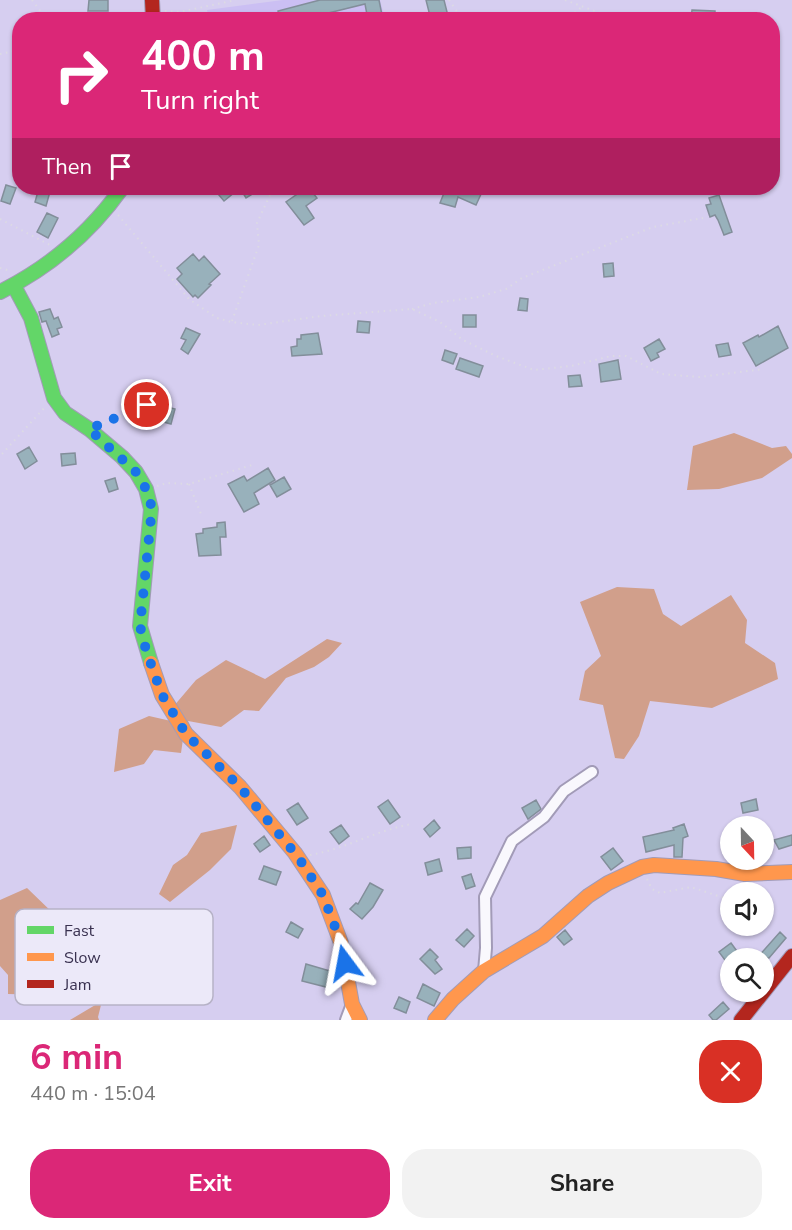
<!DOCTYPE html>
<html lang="en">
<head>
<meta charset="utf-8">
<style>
  body { margin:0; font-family:"Nunito Sans",sans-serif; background:#f2f2f2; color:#222; height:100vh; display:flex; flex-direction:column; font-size:22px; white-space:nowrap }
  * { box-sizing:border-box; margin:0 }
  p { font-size:20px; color:#767676 }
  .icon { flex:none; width:33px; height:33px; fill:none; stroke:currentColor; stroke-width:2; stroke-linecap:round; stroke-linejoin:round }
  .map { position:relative; height:1020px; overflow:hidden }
  .details { display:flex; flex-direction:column; background:#fff; flex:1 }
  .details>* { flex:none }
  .hud { position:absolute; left:12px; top:12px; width:768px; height:183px; border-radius:24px; box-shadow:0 2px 4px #0004; background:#db2777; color:#fff; overflow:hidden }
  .needle { width:39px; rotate:158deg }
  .controls { position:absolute; left:720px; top:816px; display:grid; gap:12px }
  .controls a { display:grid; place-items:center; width:54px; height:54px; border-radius:50%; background:#fff; box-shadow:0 2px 4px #0004; font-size:30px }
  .pin { position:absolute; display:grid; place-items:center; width:51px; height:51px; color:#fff; margin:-26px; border:3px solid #fff; border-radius:50%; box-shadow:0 2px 6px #0007 }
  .me { position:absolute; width:66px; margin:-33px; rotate:347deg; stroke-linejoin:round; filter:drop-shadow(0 0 4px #0008) }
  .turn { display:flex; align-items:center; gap:21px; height:126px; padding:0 30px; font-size:27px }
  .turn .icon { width:78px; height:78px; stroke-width:2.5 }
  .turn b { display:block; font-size:42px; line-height:51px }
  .then { display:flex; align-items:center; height:57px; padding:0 30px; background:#0003; gap:12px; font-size:22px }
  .round { display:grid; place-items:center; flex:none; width:63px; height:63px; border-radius:24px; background:#f2f2f2 }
  .headline { display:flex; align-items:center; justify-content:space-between; height:102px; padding:0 30px }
  h1 { font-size:36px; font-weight:700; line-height:45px; color:#db2777 }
  .action { display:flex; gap:12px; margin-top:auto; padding:12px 30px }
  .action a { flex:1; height:69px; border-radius:24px; background:#db2777; color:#fff; font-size:24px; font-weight:700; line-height:69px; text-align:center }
  .action a+a { background:#f2f2f2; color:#222 }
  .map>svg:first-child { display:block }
  .built { fill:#cbbff3 }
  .forest { fill:#d19f8b }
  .building { fill:#98b1bb; stroke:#828e9a; stroke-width:1.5 }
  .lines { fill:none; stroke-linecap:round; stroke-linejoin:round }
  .street-casing { stroke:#a29bb7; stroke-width:14 }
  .fast-casing { stroke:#a29bb7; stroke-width:16 }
  .slow-casing { stroke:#a29bb7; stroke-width:16 }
  .jam-casing { stroke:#a29bb7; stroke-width:16 }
  .path { stroke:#dcdae4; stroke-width:2; stroke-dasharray:1.5 4.5; stroke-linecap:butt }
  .street { stroke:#f9f8fd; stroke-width:10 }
  .fast { stroke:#63d668; stroke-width:14 }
  .slow { stroke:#ff974d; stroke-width:14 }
  .jam { stroke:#b3261e; stroke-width:14 }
  .route { stroke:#1a73e8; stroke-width:10; stroke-dasharray:0 18 }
  .key { fill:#ece9f9; stroke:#b6b2c6; stroke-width:1.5 }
  .key-label { font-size:16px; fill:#393150 }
</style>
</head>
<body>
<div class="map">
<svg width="792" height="1020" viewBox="0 0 792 1020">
  <rect width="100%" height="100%" fill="#d6cef0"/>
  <!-- built -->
  <path class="built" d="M283,0H380L385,19H209L207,10Z"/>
  <!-- forest -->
  <path class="forest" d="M734,433L772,448L786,446L792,454V458L762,478L719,489L687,490L693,446Z
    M617,587L654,589L663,614L681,626L731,595L747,620L745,643L775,663L778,679L712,708L650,701L639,736L624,759L615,758L603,705L579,700L585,671L601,656L580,602Z
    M327,639L342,643L329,657L314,667L286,678L259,711L244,710L221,727L188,721L190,725L180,719L173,707L196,680L226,660L265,679Z
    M149,716L171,721L183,739L181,753L154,750L144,764L114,772L119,729Z
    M237,825L231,849L210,870L170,902L159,894L173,865L187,855L201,833Z
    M27,888L84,943L109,977L85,996L8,994V975L0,966V900Z
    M102,1001L98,1017L99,1020H70Z"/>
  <!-- building -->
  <path class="building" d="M89,0H108V11H88Z
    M320,0H379L383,20H368L365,4L300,20H280L278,11Z
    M426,0H444L449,20H431Z
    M692,10L715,11V20H691Z
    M6,185L16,188L10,204L1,201Z
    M39,188H51L46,206L35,202Z
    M213,188H251L254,193L246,198L240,188L224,201Z
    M306,188H309L317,198L306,206L314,218L304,225L286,202Z
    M446,188H471L482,192L476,205L458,197L455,207L440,203Z
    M719,195L732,232L724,235L718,220L715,215L710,217L706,205L711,204L709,198Z
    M47,213L58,218L48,238L37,232Z
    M193,254L199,261L204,256L220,274L209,284L211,285L198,298L195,295L193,297L177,279L182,274L177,268Z
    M613,263L614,276L604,277L603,264Z
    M520,298L528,299L527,311L518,310Z
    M50,309L54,319L58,317L62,327L57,329L59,334L52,337L46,321L42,322L39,312Z
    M463,315H476V327H463Z
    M358,321L370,322L369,333L357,332Z
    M778,326L788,348L756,366L743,343L758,335L759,337Z
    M186,328L200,334L188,354L181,349L186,340L181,338Z
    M318,333L322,354L292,356L291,347L297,346V339H301V335Z
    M659,339L665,349L657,353L659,357L651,361L644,348Z
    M728,343L731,355L719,357L716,345Z
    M445,350L457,354L453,364L442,360Z
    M460,358L483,366L479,377L456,369Z
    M618,360L621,379L601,382L599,364Z
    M580,375L582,386L569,387L568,376Z
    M160,405L175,409L171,424L156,420Z
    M29,447L37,461L25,469L17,454Z
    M75,453L76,464L62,466L61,454Z
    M268,468L275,480L254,493L259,504L244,512L228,484L244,476L247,481Z
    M284,477L291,489L277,497L270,485Z
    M115,478L118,489L109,492L105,481Z
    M225,522L226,537H220L221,555L199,556L196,534L203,533V529L217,527V523Z
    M756,799L758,810L743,813L741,803Z
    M388,800L400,817L390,824L378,807Z
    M536,800L541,809L528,819L522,808Z
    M298,803L308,818L297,825L287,810Z
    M434,820L440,828L430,837L424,829Z
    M684,824L688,836L683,838L682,857H674V845L646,852L643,837L674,830L673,828Z
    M341,825L349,836L339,844L330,832Z
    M792,835V845L779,849L774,840Z
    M264,836L270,845L260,852L254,844Z
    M471,847V858L458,859L457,848Z
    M613,848L623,861L611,870L601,857Z
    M439,859L442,871L428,875L425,863Z
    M264,866L281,872L276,885L259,879Z
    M471,874L475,886L466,889L462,877Z
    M370,883L383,890L373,907L362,919L350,909L356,903L358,904Z
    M291,922L303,929L298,938L286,932Z
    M467,929L474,936L464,947L456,940Z
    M565,930L572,939L564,945L557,937Z
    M780,932L786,938L769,958H757Z
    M731,943L742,958H730V967L719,952Z
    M430,949L438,957L435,960L442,969L435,974L420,959Z
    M306,964L330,971L326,987L302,981Z
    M423,984L440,993L434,1006L417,998Z
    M399,997L410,1002L406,1013L394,1008Z
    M723,1002L729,1009L716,1020H713L709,1015Z"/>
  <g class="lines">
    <defs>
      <path id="street" d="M484,971L486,948L485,897L512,841L544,817L564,791L592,772
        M346,1020L352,1004"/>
      <path id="fast" d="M14,286L31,318L54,398L65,413L89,429L122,457L136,472L146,489L151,509L140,626L151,663
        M0,292C50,267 90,233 122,188"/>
      <path id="slow" d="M151,663L162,695L186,734L240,787L295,853L323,895L341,943L352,1004L360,1020
        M435,1020L453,999L484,971L543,936L588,896L608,883L642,867L654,865L716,869L745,874L792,872"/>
      <path id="jam" d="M152,0L153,20
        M741,1020L792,956"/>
    </defs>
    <!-- street casing -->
    <use href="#street" class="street-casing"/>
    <!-- fast casing -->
    <use href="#fast" class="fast-casing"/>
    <!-- slow casing -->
    <use href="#slow" class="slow-casing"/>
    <!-- jam casing -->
    <use href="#jam" class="jam-casing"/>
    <!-- path -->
    <path class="path" d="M32,0L47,20
      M449,0L463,20
      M565,0L619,20
      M165,11L180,12L236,0
      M565,20L582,7
      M0,54L20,50
      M408,188L437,194
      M118,215L189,299L217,318L231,322L258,325L321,316L412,309L440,322L463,340L496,356L534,370L571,366L611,356H626L661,374L699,377L764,369
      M0,219L52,246
      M0,268L11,271
      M412,309L433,303L479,297L506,289L522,278L653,227L703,218
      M232,321L259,245L257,223L270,195L258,192L253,188
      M103,423L148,405
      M2,454L46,406
      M189,484L201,514
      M157,486L167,483L189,484L252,465
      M310,855C345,849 377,830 412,824
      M647,879L652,889L660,893L691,887L730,900
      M764,925L765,927"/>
    <!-- street -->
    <use href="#street" class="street"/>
    <!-- fast -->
    <use href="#fast" class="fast"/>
    <!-- slow -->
    <use href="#slow" class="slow"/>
    <!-- jam -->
    <use href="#jam" class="jam"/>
  </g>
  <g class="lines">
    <!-- route -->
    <path class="route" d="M147,405L89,429L136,472L146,489L152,508L140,626L146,650L162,695L186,734L240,787L298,857L323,895L341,943L345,963"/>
  </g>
  <!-- legend -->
  <rect x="15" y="909" width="198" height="96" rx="9" class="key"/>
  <rect x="27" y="926" width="27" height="8" fill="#63d668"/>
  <rect x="27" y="953" width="27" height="8" fill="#ff974d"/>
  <rect x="27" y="980" width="27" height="8" fill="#b3261e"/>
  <g class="key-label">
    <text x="64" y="936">Fast</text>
    <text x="64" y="963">Slow</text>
    <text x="64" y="990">Jam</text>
  </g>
</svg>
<div class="controls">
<a><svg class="needle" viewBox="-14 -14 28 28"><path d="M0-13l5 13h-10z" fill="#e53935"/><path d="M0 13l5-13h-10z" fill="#767676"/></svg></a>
<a><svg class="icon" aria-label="sound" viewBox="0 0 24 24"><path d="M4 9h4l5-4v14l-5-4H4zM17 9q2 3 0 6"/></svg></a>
<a><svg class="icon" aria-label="search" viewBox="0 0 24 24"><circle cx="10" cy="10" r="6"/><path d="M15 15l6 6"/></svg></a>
</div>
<div class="pin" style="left:147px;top:405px;background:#d93025"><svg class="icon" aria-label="arrive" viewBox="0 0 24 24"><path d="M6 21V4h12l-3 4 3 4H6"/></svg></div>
<svg class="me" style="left:345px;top:963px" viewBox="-20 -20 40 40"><path d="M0-17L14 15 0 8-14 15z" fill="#1a73e8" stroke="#fff" stroke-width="4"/></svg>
<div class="hud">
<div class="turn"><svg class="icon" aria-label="right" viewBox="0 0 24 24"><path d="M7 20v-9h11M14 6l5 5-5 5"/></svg><div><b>400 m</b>Turn right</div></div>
<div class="then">Then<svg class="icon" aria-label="arrive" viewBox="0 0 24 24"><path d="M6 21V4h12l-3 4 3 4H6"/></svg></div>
</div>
</div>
<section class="details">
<div class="headline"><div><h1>6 min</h1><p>440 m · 15:04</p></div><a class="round" style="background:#d93025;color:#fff"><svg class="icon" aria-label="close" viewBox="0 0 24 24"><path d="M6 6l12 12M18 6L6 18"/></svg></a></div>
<div class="action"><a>Exit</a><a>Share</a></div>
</section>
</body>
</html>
